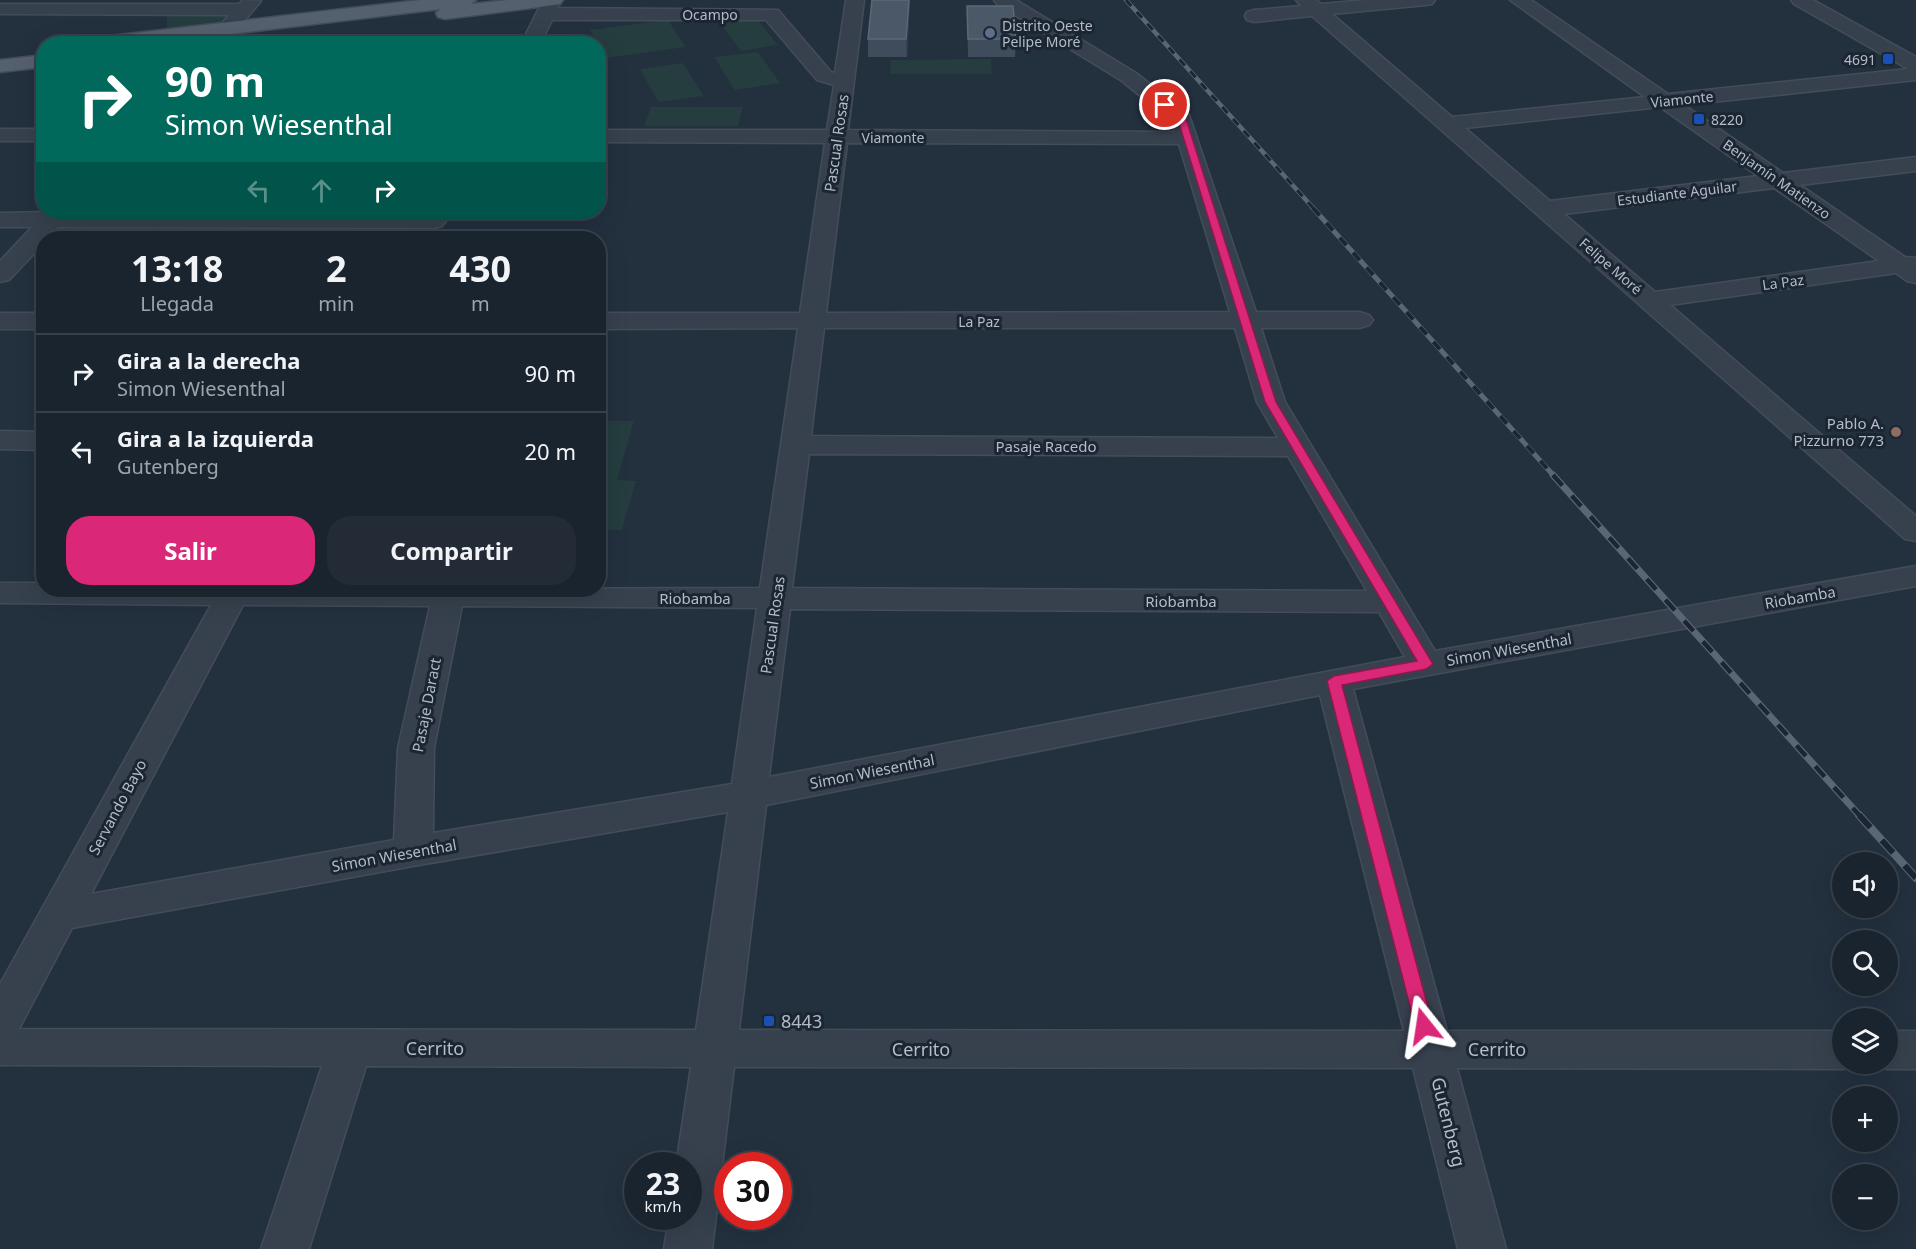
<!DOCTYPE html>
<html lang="es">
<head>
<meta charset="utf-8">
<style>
  body { margin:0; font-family:"Noto Sans",sans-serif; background:#232c36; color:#f1f3f6; height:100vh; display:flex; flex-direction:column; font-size:22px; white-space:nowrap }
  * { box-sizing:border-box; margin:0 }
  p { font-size:20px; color:#9fa4aa }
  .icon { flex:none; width:33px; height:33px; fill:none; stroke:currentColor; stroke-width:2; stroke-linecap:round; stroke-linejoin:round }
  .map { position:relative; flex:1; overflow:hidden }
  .panel { position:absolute; left:36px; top:231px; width:570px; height:366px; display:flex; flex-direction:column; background:#1a242e; border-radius:24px; box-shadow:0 6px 24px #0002,0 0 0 2px #38414a }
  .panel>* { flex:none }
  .hud { position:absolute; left:36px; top:36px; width:570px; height:183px; border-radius:24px; box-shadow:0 6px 24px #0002,0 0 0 2px #38414a; background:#00695c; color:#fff; overflow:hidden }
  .controls { position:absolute; left:1832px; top:852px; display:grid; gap:12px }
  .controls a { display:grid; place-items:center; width:66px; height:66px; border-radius:50%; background:#1a242e; box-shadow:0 6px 24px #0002,0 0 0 2px #38414a; font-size:30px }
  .speed { position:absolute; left:624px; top:1152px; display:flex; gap:12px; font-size:30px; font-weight:700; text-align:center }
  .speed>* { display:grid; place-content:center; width:78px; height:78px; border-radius:50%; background:#1a242e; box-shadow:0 6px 24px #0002,0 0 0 2px #38414a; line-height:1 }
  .speed small { font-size:15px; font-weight:400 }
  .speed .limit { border:9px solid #d22; background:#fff; color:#111 }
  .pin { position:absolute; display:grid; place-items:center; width:51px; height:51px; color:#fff; margin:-26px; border:3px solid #fff; border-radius:50%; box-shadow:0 2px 6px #0007 }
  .me { position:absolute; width:66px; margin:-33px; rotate:345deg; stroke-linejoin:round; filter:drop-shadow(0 0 4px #0008) }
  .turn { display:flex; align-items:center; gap:21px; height:126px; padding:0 30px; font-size:27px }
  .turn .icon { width:78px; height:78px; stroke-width:2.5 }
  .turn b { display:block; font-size:42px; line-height:51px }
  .lanes { display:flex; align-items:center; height:57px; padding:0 30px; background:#0003; justify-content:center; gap:30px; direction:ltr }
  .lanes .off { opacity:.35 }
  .eta { display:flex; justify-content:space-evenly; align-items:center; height:102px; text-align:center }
  .eta b { font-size:36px; font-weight:700; line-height:42px }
  .primary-button { display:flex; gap:12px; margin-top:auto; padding:12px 30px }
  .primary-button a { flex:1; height:69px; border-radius:24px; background:#db2777; color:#fff; font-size:24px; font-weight:700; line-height:69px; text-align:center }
  .primary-button a+a { background:#232c36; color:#f1f3f6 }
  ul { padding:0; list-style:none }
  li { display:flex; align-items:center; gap:18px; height:78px; padding:0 30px; border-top:2px solid #38414a }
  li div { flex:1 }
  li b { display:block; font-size:22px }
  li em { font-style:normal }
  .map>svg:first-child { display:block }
  .green { fill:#253d3f }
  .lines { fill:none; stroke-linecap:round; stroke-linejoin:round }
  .minor-casing { stroke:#434d5a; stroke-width:3 }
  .major-casing { stroke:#434d5a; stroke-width:3 }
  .minor { fill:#37414e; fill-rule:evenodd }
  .major { fill:#55606e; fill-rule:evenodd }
  .rail-far3-casing { stroke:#596675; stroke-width:4.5 }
  .rail-far2-casing { stroke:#596675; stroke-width:5 }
  .rail-far1-casing { stroke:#596675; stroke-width:7 }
  .rail-casing { stroke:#596675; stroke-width:8 }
  .rail-far3 { stroke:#1c2633; stroke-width:3; stroke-dasharray:8; stroke-linecap:butt }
  .rail-far2 { stroke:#1c2633; stroke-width:4; stroke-dasharray:10; stroke-linecap:butt }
  .rail-far1 { stroke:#1c2633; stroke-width:4.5; stroke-dasharray:14; stroke-linecap:butt }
  .rail { stroke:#1c2633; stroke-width:6; stroke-dasharray:17; stroke-linecap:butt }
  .wall { fill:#3e4c5c }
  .shaded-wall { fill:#2e3c4b }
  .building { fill:#4a5868; stroke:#5b6877; stroke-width:1.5 }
  .route { fill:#db2777; stroke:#8e194d; stroke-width:1.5 }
  .service-dot { fill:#5c6f8a; stroke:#1c2633; stroke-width:2 }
  .transit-dot { fill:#1a4fb4; stroke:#1c2633; stroke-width:2 }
  .education-dot { fill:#8d6e63; stroke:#1c2633; stroke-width:2 }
  .labels { text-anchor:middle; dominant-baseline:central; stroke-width:6; stroke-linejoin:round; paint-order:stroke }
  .far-street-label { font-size:14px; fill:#b3bcc9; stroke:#1c2633 }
  .far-poi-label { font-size:14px; fill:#b3bcc9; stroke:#1c2633; text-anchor:start }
  .street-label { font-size:15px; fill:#b3bcc9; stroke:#1c2633 }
  .poi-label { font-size:15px; fill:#b3bcc9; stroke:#1c2633; text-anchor:end }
  .near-poi-label { font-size:18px; fill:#b3bcc9; stroke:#1c2633; text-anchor:start }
  .near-street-label { font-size:18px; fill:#b3bcc9; stroke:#1c2633 }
</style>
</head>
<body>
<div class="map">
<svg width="1916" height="1249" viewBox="0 0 1916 1249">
  <rect width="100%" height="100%" fill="#23303e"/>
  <!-- green -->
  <path class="green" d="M167,12L228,13L231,17L225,23L167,32Z
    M756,18L778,45L741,51L720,23Z
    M668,20L686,47L605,58L590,30Z
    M758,52L780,83L735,90L714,57Z
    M991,59L992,74H890L891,60Z
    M683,63L704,96L658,102L640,69Z
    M651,107H743L738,126H644Z
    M599,421H634L617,480L636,481L622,530H599Z"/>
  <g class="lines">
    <defs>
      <path id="minor" d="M243,0L261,1L225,44H205L229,15L0,14V4H239Z
        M543,0H561L557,8L778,10L831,72L835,73L846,0H864L848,130L1175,132L1172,122L1122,81L997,4L994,0H1016L1136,73L1189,115L1256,312H1360L1369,315L1373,320L1369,325L1360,328H1261L1285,402L1435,651L1916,566V586L1353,689L1447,1031H1842V1064H1856L1842,1069L1457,1068L1506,1249H1458L1413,1068L734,1067L712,1249H664L669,1216H688V1166H676L691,1067L366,1066L309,1249H261L322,1066L0,1065V984L211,605L0,603V583H44V590L760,588L798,328L598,329V313H800L825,143L598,142V130H827L834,85L817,80L766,20H552L540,44H521ZM847,143L1179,144L1230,312L826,313ZM824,328H1235L1257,402L1278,438L811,436ZM809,454L1288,456L1367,591L792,588ZM243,605L430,606L398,748L394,840L91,894ZM462,606L757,608L732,784L433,833L434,748ZM790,609L1379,612L1405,657L769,777ZM1320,695L1404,1031L739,1030L766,805ZM728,812L696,1030L19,1029L72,928L413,866Z
        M1296,0H1316L1321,4L1367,0H1435L1432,4L1426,5L1332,14L1452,117L1645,97L1510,0H1531L1668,94L1908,69L1794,4L1791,0H1813L1916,57V80L1684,105L1783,173L1916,157V171L1800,185L1905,257L1916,258V283L1907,281L1896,273L1670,305L1916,516V541L1905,539L1312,16L1254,22L1247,20L1245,16L1247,12L1254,10L1301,6ZM1660,107L1758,176L1550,201L1465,128ZM1774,188L1879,261L1655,292L1564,214Z
        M0,129H44V141H0Z
        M47,212L434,214L442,216L446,221L442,226L434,228L58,227L47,238H44V243L9,280L0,282V261L32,227H0V213Z
        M0,313H44V329H0Z
        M0,431L44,432V450L0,449Z
        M1887,1031H1916V1069H1887L1873,1064H1887Z"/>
      <path id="major" d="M421,0H476L471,4L508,0H563L560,4L554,5L445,19L438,17L436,13L441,9L146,44H84L86,40L93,38Z
        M44,55V67L0,72V60Z"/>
    </defs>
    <!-- minor casing -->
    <use href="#minor" class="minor-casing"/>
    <!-- major casing -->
    <use href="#major" class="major-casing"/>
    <!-- minor -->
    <use href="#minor" class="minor"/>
    <!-- major -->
    <use href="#major" class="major"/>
    <defs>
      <path id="rail-far3" d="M1126,0L1315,210"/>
      <path id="rail-far2" d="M1313,208L1554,476"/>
      <path id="rail-far1" d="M1553,475L1860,816"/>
      <path id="rail" d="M1859,815L1916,878"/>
    </defs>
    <!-- rail-far3 casing -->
    <use href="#rail-far3" class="rail-far3-casing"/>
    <!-- rail-far2 casing -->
    <use href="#rail-far2" class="rail-far2-casing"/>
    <!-- rail-far1 casing -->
    <use href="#rail-far1" class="rail-far1-casing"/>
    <!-- rail casing -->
    <use href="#rail" class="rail-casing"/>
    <!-- rail-far3 -->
    <use href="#rail-far3" class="rail-far3"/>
    <!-- rail-far2 -->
    <use href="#rail-far2" class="rail-far2"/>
    <!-- rail-far1 -->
    <use href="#rail-far1" class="rail-far1"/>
    <!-- rail -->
    <use href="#rail" class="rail"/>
  </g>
  <!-- wall -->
  <path class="wall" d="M910,0L907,57H868V39Z
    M967,6L1016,39L1015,57H968Z"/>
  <!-- shaded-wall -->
  <path class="shaded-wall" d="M909,0H910L907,57L906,39Z"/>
  <!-- building -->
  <path class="building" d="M872,0H909L906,39H868Z
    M967,6H1013L1016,39H968Z"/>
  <!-- route -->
  <path class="route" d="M1162,103H1168L1186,119L1276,402L1433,664L1426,669L1342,685L1433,1026L1430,1032L1424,1034L1418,1032L1415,1026L1327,681L1334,676L1417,661L1265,402L1178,120L1162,107Z"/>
  <!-- markers -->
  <circle class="service-dot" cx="990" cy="33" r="6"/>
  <g class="transit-dot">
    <rect x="1882" y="53" width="12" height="12" rx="3"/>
    <rect x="1693" y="113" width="12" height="12" rx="3"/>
    <rect x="763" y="1015" width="12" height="12" rx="3"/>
  </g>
  <circle class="education-dot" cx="1896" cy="432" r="6"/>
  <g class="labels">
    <!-- far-street labels -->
    <g class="far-street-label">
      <text x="710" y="14">Ocampo</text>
      <text transform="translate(1682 99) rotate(-6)">Viamonte</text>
      <text x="893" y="137">Viamonte</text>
      <text transform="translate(1777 179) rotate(35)">Benjamín Matienzo</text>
      <text transform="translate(1677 193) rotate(-7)">Estudiante Aguilar</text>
      <text transform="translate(1611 266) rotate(41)">Felipe Moré</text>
      <text transform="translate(1783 282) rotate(-8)">La Paz</text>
      <text x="979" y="321">La Paz</text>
    </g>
    <!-- far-poi labels -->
    <g class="far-poi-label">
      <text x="1002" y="25">Distrito Oeste<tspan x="1002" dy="16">Pelipe Moré</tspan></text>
      <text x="1876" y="59" text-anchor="end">4691</text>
      <text x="1711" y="119">8220</text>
    </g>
    <!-- street labels -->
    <g class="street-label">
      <text transform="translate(836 143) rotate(-82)">Pascual Rosas</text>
      <text x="1046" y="446">Pasaje Racedo</text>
      <text transform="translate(1800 597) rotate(-10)">Riobamba</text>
      <text x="695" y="598">Riobamba</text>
      <text x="1181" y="601">Riobamba</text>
      <text transform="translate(772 625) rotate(-82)">Pascual Rosas</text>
      <text transform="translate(1509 649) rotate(-10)">Simon Wiesenthal</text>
      <text transform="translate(426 705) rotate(-79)">Pasaje Daract</text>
      <text transform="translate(872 771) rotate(-11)">Simon Wiesenthal</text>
      <text transform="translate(117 807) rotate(-62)">Servando Bayo</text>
      <text transform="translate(394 855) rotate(-10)">Simon Wiesenthal</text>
    </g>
    <!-- poi labels -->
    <g class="poi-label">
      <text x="1884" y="423">Pablo A.<tspan x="1884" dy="17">Pizzurno 773</tspan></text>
    </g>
    <!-- near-poi labels -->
    <g class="near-poi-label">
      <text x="781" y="1021">8443</text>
    </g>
    <!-- near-street labels -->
    <g class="near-street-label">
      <text x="435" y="1048">Cerrito</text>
      <text x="921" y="1049">Cerrito</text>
      <text x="1497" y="1049">Cerrito</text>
      <text transform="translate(1449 1122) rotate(76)">Gutenberg</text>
    </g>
  </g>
</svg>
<div class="controls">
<a><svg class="icon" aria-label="sound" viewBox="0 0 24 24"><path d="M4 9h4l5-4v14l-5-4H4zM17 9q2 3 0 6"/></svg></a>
<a><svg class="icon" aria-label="search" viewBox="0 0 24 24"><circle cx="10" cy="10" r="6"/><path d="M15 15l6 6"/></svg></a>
<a><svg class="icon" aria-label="layers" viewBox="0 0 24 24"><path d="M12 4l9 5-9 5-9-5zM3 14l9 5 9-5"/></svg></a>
<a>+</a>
<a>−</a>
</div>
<div class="speed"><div>23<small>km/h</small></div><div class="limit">30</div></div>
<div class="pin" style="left:1165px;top:105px;background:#d93025"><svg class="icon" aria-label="arrive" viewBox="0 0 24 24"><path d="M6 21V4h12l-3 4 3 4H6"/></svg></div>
<svg class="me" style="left:1424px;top:1026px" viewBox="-20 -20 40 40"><path d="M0-17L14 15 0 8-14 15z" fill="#db2777" stroke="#fff" stroke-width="4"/></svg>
<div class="hud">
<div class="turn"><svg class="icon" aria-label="right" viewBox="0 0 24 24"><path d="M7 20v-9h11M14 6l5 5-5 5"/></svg><div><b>90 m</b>Simon Wiesenthal</div></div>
<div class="lanes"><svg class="icon off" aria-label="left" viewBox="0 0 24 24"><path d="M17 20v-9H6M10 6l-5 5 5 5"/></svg><svg class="icon off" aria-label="ahead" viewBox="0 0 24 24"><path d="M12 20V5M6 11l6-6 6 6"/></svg><svg class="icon" aria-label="right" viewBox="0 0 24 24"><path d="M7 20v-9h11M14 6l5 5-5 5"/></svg></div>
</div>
<section class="panel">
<div class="eta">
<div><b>13:18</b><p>Llegada</p></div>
<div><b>2</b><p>min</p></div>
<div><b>430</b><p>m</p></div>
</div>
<ul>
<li><svg class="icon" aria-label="right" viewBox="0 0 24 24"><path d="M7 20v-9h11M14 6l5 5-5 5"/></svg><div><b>Gira a la derecha</b><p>Simon Wiesenthal</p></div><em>90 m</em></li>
<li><svg class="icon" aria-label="left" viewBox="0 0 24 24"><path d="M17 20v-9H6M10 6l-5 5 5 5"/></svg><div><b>Gira a la izquierda</b><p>Gutenberg</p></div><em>20 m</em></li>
</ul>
<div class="primary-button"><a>Salir</a><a>Compartir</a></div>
</section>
</div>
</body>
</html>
